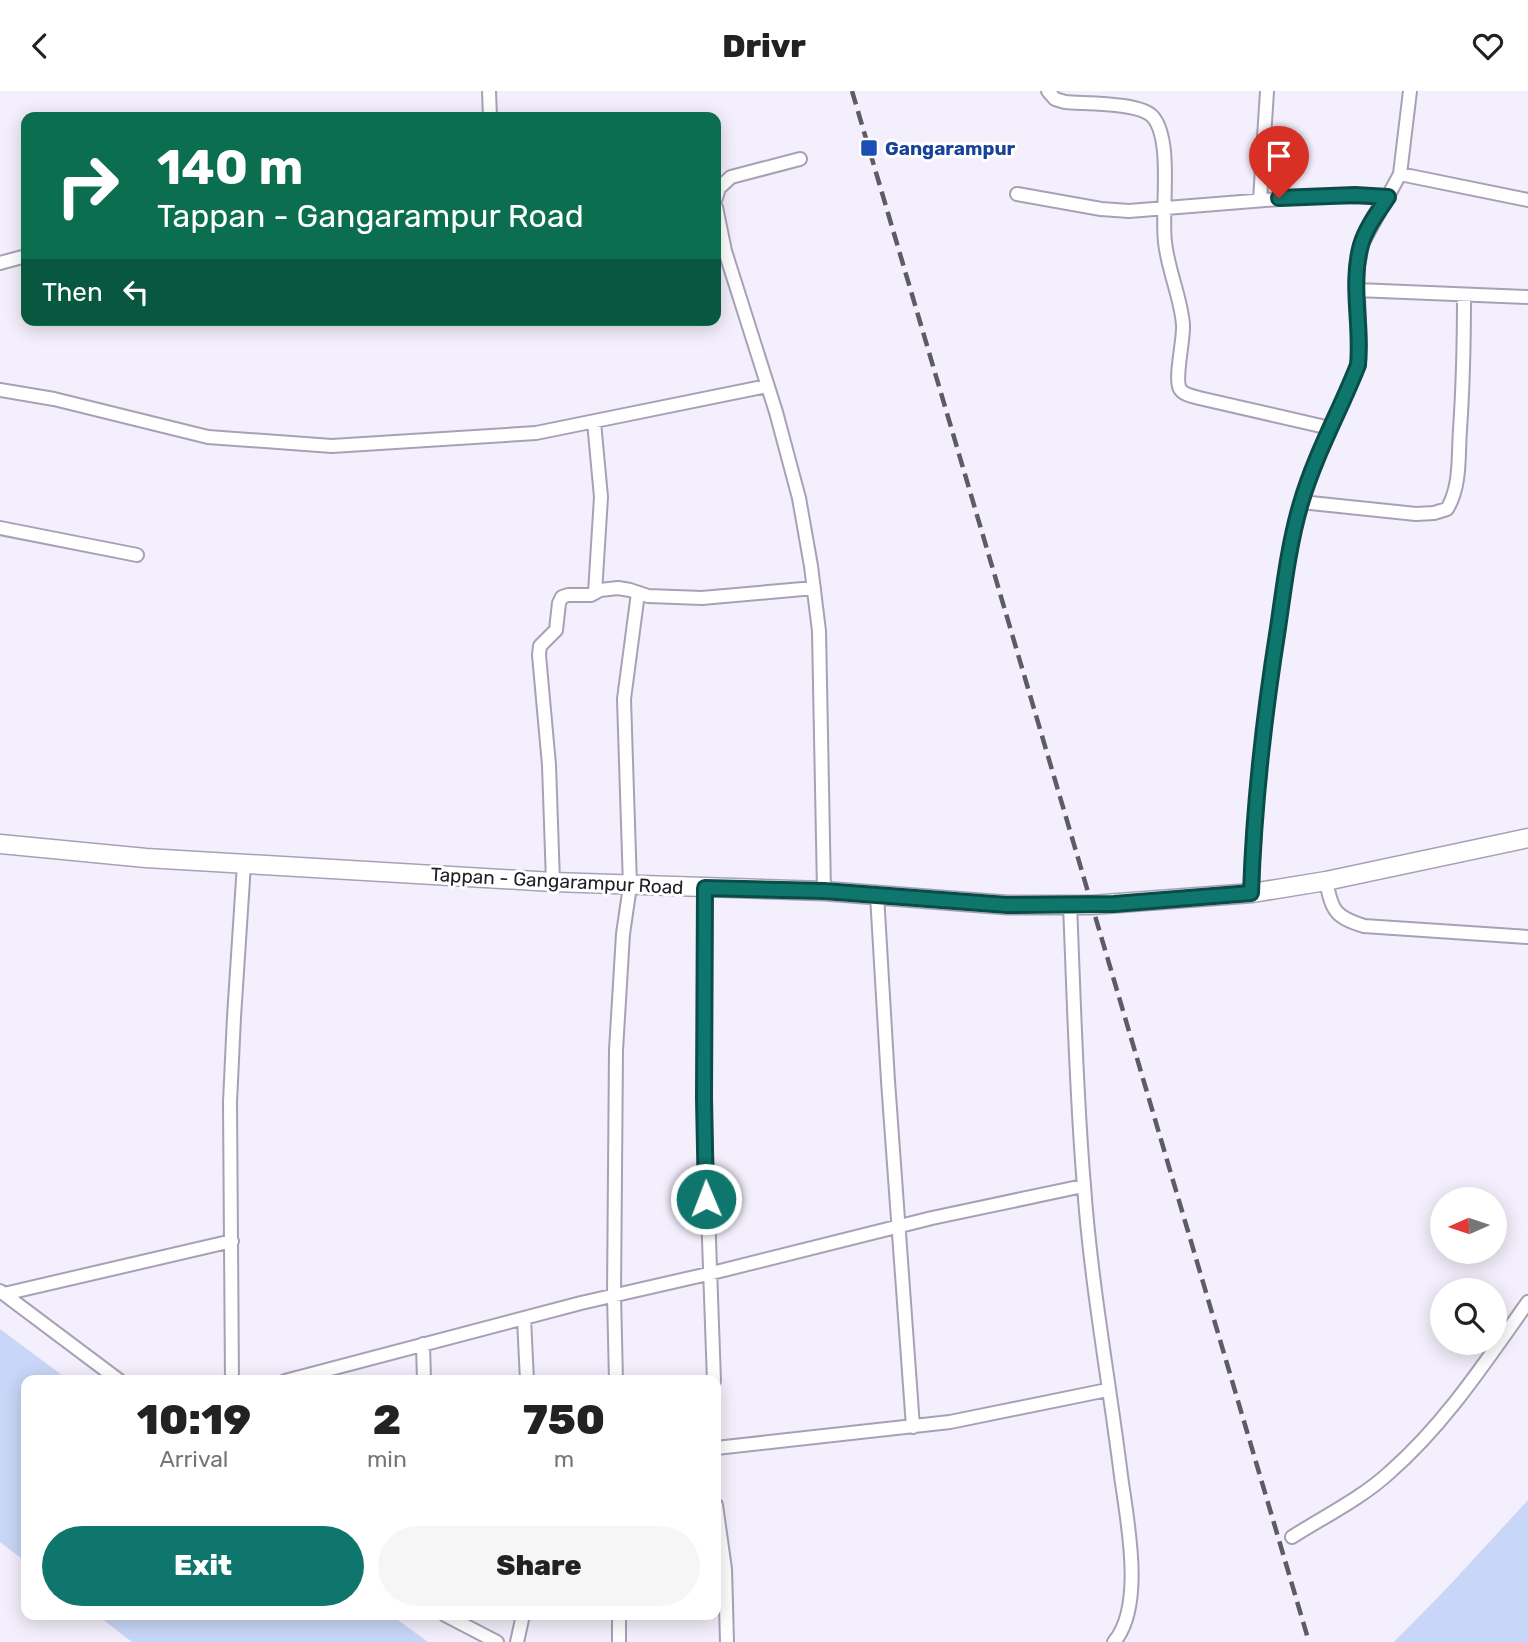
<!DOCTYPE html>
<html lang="en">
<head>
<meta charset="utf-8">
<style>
  body { margin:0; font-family:Rubik,sans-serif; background:#f6f6f6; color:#222; height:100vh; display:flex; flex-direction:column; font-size:26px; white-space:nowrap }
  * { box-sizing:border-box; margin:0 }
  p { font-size:23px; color:#767676 }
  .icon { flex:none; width:38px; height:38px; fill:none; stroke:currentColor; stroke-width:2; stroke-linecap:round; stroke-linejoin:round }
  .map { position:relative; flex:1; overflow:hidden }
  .side { position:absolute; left:21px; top:1284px; width:700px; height:245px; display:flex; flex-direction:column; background:#fff; border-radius:14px; box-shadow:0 4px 18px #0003 }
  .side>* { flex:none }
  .banner { position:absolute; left:21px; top:21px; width:700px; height:214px; border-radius:14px; box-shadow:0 4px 18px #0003; background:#0b6e4f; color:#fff; overflow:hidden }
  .needle { width:46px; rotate:267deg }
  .buttons { position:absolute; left:1430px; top:1096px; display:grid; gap:14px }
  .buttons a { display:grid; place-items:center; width:77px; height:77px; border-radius:50%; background:#fff; box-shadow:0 4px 18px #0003; font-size:35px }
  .pin { position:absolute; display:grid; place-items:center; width:60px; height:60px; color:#fff; margin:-72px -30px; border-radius:50% 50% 50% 0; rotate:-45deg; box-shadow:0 0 7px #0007 }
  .pin .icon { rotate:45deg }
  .me { position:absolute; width:77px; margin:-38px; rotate:359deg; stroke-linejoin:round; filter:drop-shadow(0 0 5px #0008) }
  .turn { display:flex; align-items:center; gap:24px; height:147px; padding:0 21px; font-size:32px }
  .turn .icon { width:91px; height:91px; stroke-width:2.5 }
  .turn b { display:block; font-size:49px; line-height:60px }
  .then { display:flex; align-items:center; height:66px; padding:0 21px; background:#0003; gap:14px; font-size:26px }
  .eta { display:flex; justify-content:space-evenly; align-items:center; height:119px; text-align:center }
  .eta b { font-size:42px; font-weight:800; line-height:49px }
  .action { display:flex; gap:14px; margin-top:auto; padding:14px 21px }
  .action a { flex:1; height:80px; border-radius:42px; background:#0f766e; color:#fff; font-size:28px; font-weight:800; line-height:80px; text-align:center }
  .action a+a { background:#f6f6f6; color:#222 }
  header { display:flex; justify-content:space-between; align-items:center; height:91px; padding:0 21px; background:#fff; font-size:32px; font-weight:800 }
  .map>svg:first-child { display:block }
  .water { fill:#c8d7f7 }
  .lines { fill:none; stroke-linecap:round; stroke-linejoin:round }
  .minor-casing { stroke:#a8a1b6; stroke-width:16 }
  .secondary-casing { stroke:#a8a1b6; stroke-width:21 }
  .minor { stroke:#fff; stroke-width:12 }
  .secondary { stroke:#fff; stroke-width:18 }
  .rail { stroke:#5d5b63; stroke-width:4.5; stroke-dasharray:14 7; stroke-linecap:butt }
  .route-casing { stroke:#0a4d48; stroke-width:18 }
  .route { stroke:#0f766e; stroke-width:12 }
  .transit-dot { fill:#1a4fb4; stroke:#fff; stroke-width:2.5 }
  .labels { text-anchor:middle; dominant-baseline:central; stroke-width:6; stroke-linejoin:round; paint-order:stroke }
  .transit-label { font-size:19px; font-weight:bold; fill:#164399; stroke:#fff; text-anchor:start }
  .street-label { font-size:19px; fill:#222027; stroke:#fff }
</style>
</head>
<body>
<header><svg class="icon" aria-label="back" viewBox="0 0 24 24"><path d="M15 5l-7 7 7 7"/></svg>Drivr<svg class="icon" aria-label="heart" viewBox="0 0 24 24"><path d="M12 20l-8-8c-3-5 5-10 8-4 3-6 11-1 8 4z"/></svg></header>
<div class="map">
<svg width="1528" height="1551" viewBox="0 0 1528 1551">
  <rect width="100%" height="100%" fill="#f3effc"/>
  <!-- water -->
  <path class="water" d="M0,1238L70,1290H26V1471L0,1451Z
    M1528,1409V1551H1394L1447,1497Z
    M97,1524H391L428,1551H132Z"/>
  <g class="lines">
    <defs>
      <path id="minor" d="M489,0L490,26
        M1048,0L1055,8L1065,11C1085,13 1140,11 1153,26C1173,50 1161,118 1165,151C1168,180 1181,206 1183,234C1184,249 1174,288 1180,298C1184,304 1192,305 1199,307L1330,337
        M1400,83L1528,109
        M1017,103L1101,118L1129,120L1317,105L1387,106
        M716,107L719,97L731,86L800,68
        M1260,109L1267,0
        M716,116L725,160L776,321L799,407L811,475L819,540L824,800
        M0,172L26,165
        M1357,199L1528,206
        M0,299L54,308L208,346L332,355L536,342L767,295
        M594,331L601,406L595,502
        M1301,411L1416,423L1434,422L1447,418C1461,395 1458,366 1460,339C1463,294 1464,250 1464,205
        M0,437L137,464
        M1326,790C1332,820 1335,826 1364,835L1528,846
        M553,791L549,674L539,564L540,555L556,539L559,512L562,506L568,504H591L600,499L618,497L630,499L648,505L702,507L814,497
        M705,797L704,1007L714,1290
        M1252,802C1254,713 1264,625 1278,537C1284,496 1289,452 1301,412C1315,364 1340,320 1358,274L1360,255L1357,180L1362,153L1400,83L1410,0
        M877,804L888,990L913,1336
        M1070,814C1074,908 1076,1002 1084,1095C1091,1193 1109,1289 1121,1385C1127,1429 1145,1515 1114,1551
        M0,1200L120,1290
        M4,1203L232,1150
        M524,1227L527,1290
        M423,1253L424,1290
        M232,1290L230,1011L234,926L244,773
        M285,1290L581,1212L708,1183L932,1127L1083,1095
        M616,1290L614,1204L616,959L623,843L630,795L624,608L638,502
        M716,1357L950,1331L1107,1299
        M716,1414L725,1478L727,1551
        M1292,1446C1325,1425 1362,1407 1390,1381C1445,1333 1486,1270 1528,1211
        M445,1524L497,1551
        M517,1551L523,1524
        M619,1551V1524"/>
      <path id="secondary" d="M0,753L146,767L553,791L824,800L1007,814H1092L1252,802L1326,790L1528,747"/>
    </defs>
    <!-- minor casing -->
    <use href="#minor" class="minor-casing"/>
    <!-- secondary casing -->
    <use href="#secondary" class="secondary-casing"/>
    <!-- minor -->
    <use href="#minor" class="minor"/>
    <!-- secondary -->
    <use href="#secondary" class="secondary"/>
    <!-- rail -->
    <path class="rail" d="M852,0L1309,1551"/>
  </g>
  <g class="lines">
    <defs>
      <path id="route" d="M706,1108L704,1007L705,797L824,800L1007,814L1114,813L1251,802C1254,713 1264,625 1278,537C1284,496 1289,452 1301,412C1315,364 1340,320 1358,274C1362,234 1350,193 1361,154C1366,137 1378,121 1388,106L1355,104L1279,107"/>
    </defs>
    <!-- route casing -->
    <use href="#route" class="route-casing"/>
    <!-- route -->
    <use href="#route" class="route"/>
  </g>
  <!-- markers -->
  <rect class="transit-dot" x="860" y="48" width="18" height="18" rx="3.5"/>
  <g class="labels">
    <!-- transit labels -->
    <g class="transit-label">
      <text x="885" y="57">Gangarampur</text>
    </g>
    <!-- street labels -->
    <g class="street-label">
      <text transform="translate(557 790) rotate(3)">Tappan - Gangarampur Road</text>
    </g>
  </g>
</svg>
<div class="buttons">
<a><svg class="needle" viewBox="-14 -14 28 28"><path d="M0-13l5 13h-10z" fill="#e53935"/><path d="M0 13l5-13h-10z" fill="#767676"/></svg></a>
<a><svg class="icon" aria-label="search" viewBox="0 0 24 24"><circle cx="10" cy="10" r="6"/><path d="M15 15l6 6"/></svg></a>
</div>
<div class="pin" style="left:1279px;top:107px;background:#d93025"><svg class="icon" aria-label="arrive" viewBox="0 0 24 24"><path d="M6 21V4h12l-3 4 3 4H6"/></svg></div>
<svg class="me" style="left:706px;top:1108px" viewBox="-20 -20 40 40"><circle r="17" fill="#0f766e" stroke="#fff" stroke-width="3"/><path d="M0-11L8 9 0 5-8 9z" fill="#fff"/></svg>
<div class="banner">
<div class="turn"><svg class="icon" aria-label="right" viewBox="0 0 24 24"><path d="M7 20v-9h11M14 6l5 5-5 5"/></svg><div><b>140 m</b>Tappan - Gangarampur Road</div></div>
<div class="then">Then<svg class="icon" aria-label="left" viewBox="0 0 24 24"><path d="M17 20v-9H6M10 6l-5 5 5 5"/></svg></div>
</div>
<section class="side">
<div class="eta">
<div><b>10:19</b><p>Arrival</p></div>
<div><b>2</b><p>min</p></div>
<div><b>750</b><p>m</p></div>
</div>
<div class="action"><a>Exit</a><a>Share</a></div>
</section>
</div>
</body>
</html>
